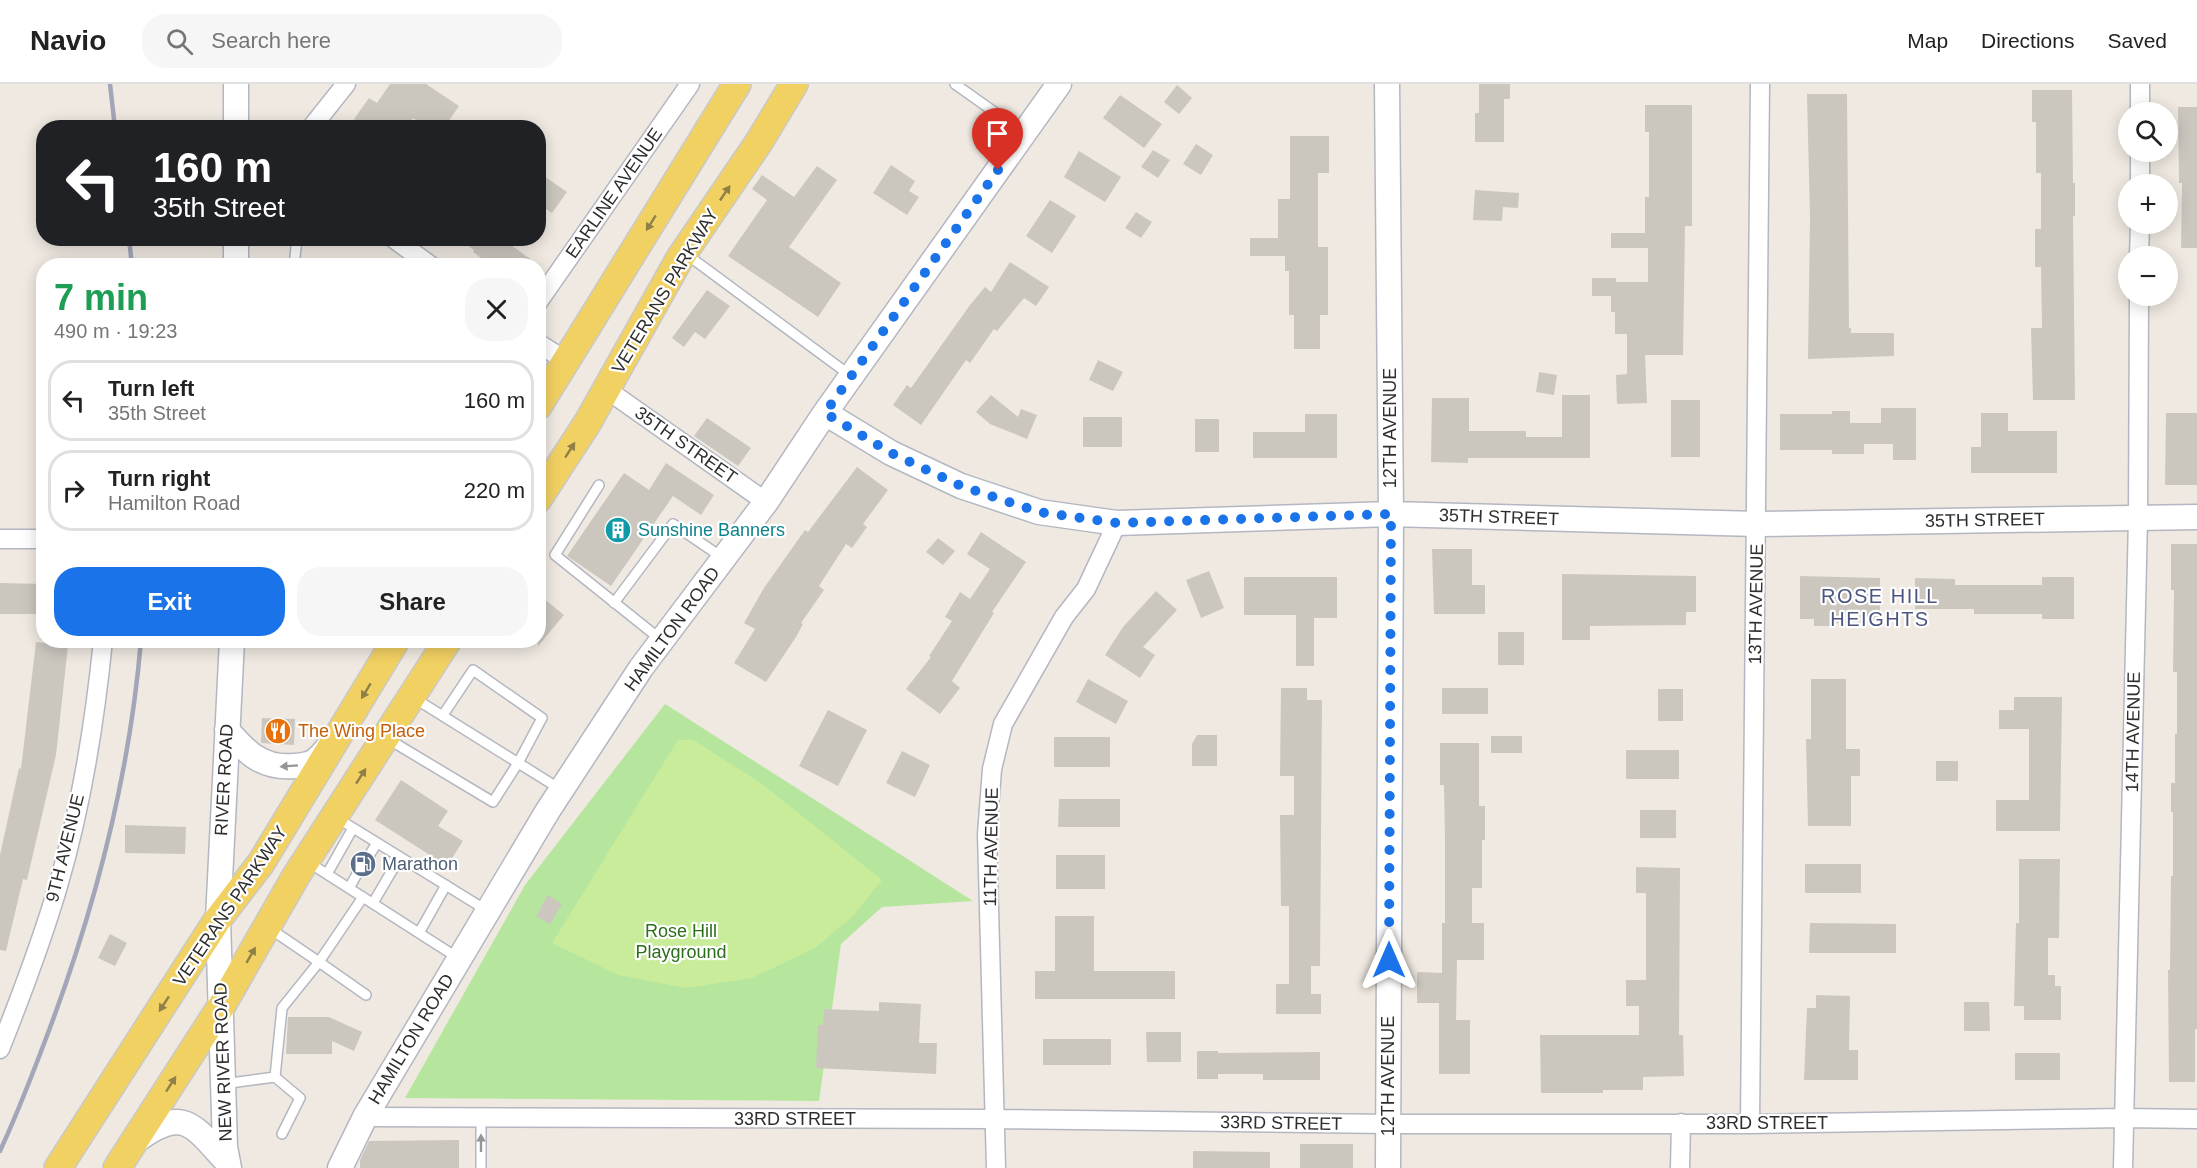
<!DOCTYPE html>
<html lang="en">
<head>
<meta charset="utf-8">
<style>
  body { margin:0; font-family:Arial,sans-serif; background:#f6f6f6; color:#222; height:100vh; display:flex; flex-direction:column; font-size:22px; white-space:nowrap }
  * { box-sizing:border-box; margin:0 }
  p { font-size:20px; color:#767676 }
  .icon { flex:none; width:33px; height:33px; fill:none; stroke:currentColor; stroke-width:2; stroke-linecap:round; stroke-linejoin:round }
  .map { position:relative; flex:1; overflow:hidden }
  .panel { position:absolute; left:36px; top:174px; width:510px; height:390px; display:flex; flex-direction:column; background:#fff; border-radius:24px; box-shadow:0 3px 15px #0003 }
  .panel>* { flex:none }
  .guide { position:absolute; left:36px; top:36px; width:510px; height:126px; border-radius:24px; box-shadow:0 3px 15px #0003; background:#202124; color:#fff; overflow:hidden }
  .tools { position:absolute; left:2118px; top:18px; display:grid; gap:12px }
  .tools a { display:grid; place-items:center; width:60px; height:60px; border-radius:50%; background:#fff; box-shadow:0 3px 15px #0003; font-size:30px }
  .pin { position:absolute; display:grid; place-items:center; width:51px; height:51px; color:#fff; margin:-62px -26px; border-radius:50% 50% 50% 0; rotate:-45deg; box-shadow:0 0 6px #0007 }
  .pin .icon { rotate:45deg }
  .me { position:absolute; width:66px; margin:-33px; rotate:0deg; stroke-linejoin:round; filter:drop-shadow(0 0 4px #0008) }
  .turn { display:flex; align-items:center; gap:21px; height:126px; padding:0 18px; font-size:27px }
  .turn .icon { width:78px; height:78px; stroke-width:2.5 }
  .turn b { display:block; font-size:42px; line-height:51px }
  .round { display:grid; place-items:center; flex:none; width:63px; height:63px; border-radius:24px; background:#f6f6f6 }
  .head { display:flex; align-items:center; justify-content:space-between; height:102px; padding:0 18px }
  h1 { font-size:36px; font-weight:600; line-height:45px; color:#1e9e55 }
  .cta { display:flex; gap:12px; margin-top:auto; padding:12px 18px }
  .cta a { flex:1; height:69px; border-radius:24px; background:#1a73e8; color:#fff; font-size:24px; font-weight:600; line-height:69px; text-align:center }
  .cta a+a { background:#f6f6f6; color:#222 }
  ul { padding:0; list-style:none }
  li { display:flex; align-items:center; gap:18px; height:81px; margin:0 12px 9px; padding:0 6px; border:3px solid #e0e0e0; border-radius:24px }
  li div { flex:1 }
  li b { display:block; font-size:22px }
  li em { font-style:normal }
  header { display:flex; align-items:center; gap:36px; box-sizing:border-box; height:84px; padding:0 30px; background:#fff; border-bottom:2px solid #e0e0e0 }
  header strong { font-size:28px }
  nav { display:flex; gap:33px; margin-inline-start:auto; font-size:21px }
  .search { width:420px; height:54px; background:#f6f6f6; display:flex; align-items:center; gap:15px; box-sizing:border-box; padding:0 21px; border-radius:24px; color:#767676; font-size:22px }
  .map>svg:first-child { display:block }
  .green { fill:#b6e59e }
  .pitch { fill:#c9ec9a }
  .building { fill:#cbc7bf }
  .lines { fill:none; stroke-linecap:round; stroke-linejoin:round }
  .lane-casing { stroke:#b4b7c1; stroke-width:12 }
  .street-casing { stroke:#b4b7c1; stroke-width:21 }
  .secondary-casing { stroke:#b4b7c1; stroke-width:27 }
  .primary-casing { stroke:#c9c9c9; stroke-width:30 }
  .lane { stroke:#fff; stroke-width:9 }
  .street { stroke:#fff; stroke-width:18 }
  .secondary { stroke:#fff; stroke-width:24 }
  .primary { stroke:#f2d163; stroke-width:27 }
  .rail { stroke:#a3a6b8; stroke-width:4.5 }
  .oneway { fill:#908048 }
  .oneway2 { fill:#969696 }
  .route { stroke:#1a73e8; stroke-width:10; stroke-dasharray:0 18 }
  .labels { text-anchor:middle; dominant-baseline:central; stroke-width:4.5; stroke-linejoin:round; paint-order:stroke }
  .street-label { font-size:18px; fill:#2e2e2e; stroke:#fff }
  .culture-label { font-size:18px; fill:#0d838f; stroke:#fff; text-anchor:start }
  .food-label { font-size:18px; fill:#c56008; stroke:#fff; text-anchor:start }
  .service-label { font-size:18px; fill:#4e5e75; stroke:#fff; text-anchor:start }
  .park-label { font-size:18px; fill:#2c6e1b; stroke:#fff }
  .neighbourhood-label { font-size:20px; letter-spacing:1.5px; fill:#4d5680; stroke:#fff }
</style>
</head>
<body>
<header>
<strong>Navio</strong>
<div class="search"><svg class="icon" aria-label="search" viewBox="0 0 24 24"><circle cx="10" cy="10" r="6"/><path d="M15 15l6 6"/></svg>Search here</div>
<nav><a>Map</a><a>Directions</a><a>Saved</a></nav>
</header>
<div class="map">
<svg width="2197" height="1084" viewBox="0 0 2197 1084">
  <rect width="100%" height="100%" fill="#efe9e1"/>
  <!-- green -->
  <path class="green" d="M665,620L973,817L882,823L841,860L819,1017L405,1014L525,801Z"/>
  <!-- pitch -->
  <path class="pitch" d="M678,656H693L761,699L882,796L853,832L815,864L752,894L686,904L618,891L552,859Z"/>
  <!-- building -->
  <path class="building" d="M390,0H426L459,22L444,44H427L413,34L407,44H366L354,35L369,14L377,19Z
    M1479,0H1510V15H1504V58H1475V29H1479Z
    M1177,1L1192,14L1179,30L1164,18Z
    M2032,6H2072L2073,99H2075V132H2073L2075,316H2033L2031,244H2042L2041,183H2035V145H2041V89H2036V38H2032Z
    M1807,10H1847L1849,244H1851V249H1894V272L1808,275L1810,134Z
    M1120,11L1162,40L1144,64L1103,34Z
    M1645,21H1692V142H1685L1683,271H1645L1647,319L1617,320L1616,291L1627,290V250H1615V228H1611V212H1592V194H1616V198H1648V164H1611V149H1645V113H1649V48H1645Z
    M2178,23H2197V164H2181L2182,99H2179Z
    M1290,52H1329V89H1318V163H1328V231H1320V265H1294V231H1289V187H1285V172H1250V154H1278V115H1290Z
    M1196,60L1213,71L1201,91L1183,80Z
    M1153,66L1170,76L1158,94L1141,83Z
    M1079,67L1121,93L1105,118L1064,93Z
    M891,81L915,97L909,107L919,113L907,131L873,109Z
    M817,82L837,96L789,163L841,199L818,233L728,172L767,116L752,105L762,91L794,113Z
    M538,88L567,108L552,129L538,120Z
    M1475,106L1519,109L1518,124L1503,123L1502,137L1473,136Z
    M1050,116L1076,132L1052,169L1026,152Z
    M1136,128L1152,138L1141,154L1125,144Z
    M457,154H501L540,182H492L473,168L474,166Z
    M1010,178L1049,203L1036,222L1024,214L997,247L994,245L970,279L966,276L921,341L893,321L907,301L911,304L970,221L985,203L991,208Z
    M707,206L730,222L705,255L695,248L684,263L672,254Z
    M1098,276L1123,288L1113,307L1089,296Z
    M1539,288L1557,291L1554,311L1536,308Z
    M991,311L1018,333L1021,325L1037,331L1027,355L990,340L976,328Z
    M1562,311H1590V374H1468V379L1431,378L1432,314H1469V347H1526V353H1562Z
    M1671,316H1700V373H1671Z
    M1881,324H1916V376H1893V360H1864V370H1832V366H1780V330H1832V327H1850V339H1881Z
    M1981,329H2008V347H2057V389H1971V363H1981Z
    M2166,329H2197V401H2165Z
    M1305,330H1337V374H1253V348H1305Z
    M1083,333H1122V363H1083Z
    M707,334L751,364L738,382L694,352Z
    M1195,335H1219V368H1195Z
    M666,379L714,411L701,431L673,412L611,502L567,472L624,389L649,406Z
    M857,383L888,406L863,440L867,443L852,464L846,460L819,502L824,506L801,539L803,540L796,553L766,598L734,579L755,545L744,539L764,504L805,446L808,448Z
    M981,448L1026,478L992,528L994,529L952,597L960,604L940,630L906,605L931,573L929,572L952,537L945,533L960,508L970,515L990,485L967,470Z
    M938,454L955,467L943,481L926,468Z
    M2171,460H2197V945H2195V998H2169L2168,886H2170L2171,792H2173V728H2171V699H2175V650H2177V588H2173L2174,506H2171Z
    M1432,465H1472V501H1485V530H1434Z
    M1209,487L1224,524L1201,534L1186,496Z
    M1562,490L1696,492V528H1686V541L1590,542V556H1562Z
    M1800,492L1880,494V539H1830V542H1814V535H1800Z
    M1244,493H1337V534H1314V582H1296V531H1244Z
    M2042,493H2074V535H2042V530H1974V525H1915V494L1955,495V501H2042Z
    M0,499L44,500V530H0Z
    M1156,507L1177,526L1143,563L1155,571L1140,594L1105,571L1123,543Z
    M538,510L564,531L538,562Z
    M1498,548H1524V581H1498Z
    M36,558L68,562L56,671L27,796L23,795L6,867L0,866V771L19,684L21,685Z
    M1088,595L1128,617L1116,640L1076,618Z
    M1811,595H1846V665H1860V692H1851V742H1808L1806,655H1811Z
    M1281,604H1307V616H1322L1320,882H1311V910H1321V930H1276V900H1289V822H1281L1280,731H1294V692H1280Z
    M1442,604H1488V630H1442Z
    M1658,605H1683V637H1658Z
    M2014,613H2062L2060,747H1996V716H2029V645H1999V626H2014Z
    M828,626L867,646L838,702L799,682Z
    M262,634L295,635L294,661L261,659Z
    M1197,651H1217V682H1192V660Z
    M1491,652H1522V669H1491Z
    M1054,653H1110V683H1054Z
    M1440,659H1479V722H1485V756H1482V804H1472V839H1484V876H1457L1456,936H1470V990H1439V919H1417V888L1442,889V839H1445V756L1444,701H1440Z
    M1626,666H1679V695H1626Z
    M902,667L930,681L915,713L886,699Z
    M1936,677H1958V697H1936Z
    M401,696L448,727L438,742L463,757L447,782L375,736Z
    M1059,715H1120V743H1058Z
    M1640,726H1676V754H1640Z
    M125,741L186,743L185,770L125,769Z
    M1056,771H1105V805H1056Z
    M2019,775H2060L2059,854H2048V891H2055V902H2061V936H2024V922H2014L2016,839H2019Z
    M1805,780H1861V809H1805Z
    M1636,783L1680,784L1679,951H1683L1684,992L1643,993V1006H1603V1009H1541L1540,951H1639V922H1626V896H1646V809H1636Z
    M548,811L562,820L550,840L536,832Z
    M1055,832H1094V887H1175V915H1035V887H1055Z
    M1810,839L1896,840V869H1809Z
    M110,850L127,859L115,882L98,874Z
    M1816,911L1850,912L1849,966H1858V996H1804L1807,924H1816Z
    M879,918L921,920L919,959H937L936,990L816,984L818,941H823L824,925L879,927Z
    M1964,918H1989L1990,947H1964Z
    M288,933H329L362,948L354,967L332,957V970H286Z
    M1146,948H1181V978H1147Z
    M1043,955H1111V981H1043Z
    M1197,967H1218V969L1320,968V996H1263V990H1218V995H1197Z
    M2015,969H2060V996H2015Z
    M459,1056V1084H360V1076L369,1057Z
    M1300,1060H1353V1084H1300Z
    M1193,1067L1270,1068V1084H1193Z"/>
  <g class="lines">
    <defs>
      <path id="lane" d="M955,0L1024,49
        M686,170L851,292
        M294,182L297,154
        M599,401L555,471L660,555
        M614,519L673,440L723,474
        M414,614L560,705
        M388,655L493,718L518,679L542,634L473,586L443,631
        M337,734L486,826
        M370,770L377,759
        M308,778L458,874
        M327,790L353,744
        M349,804L357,790
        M363,813L319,878L366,911
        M373,819L400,773
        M419,849L446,801
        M275,993L300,1014L282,1050
        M223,1000L275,993L282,924L319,878L269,844
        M481,1033V1084"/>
      <path id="street" d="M2140,28V0
        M311,44L346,0
        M2140,100V68
        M393,154L431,182
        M2139,172L2140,140
        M538,218L690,0
        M538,259L566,277
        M606,305L766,418
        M0,455H44
        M0,965C21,912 42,857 58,802C81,724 95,637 103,556
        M365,1033L996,1035L1388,1040H1750L2124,1034L2197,1035
        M1750,1040L1760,0
        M996,1084L987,750L992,685L1003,640L1064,533L1086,505L1117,439
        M1680,1084L1681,1039
        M2123,1084L2138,434L2139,212"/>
      <path id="secondary" d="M236,0V44
        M1387,0L1391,430L1388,1084
        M236,154V182
        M825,329L891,369L961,402L1039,428L1117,439L1391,430L1757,440L2197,433
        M227,646C246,668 262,685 294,682C301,682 311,680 316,676C321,672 325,667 329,662
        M134,1058C184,1021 192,1040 228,1079
        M229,1084L225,1063L218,835L232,556
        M340,1084L365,1033L547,728L641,584L766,418L825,329L1059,0"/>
      <path id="primary" d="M538,322L737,0
        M538,415L588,338L680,174L759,58L794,0
        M58,1084L218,835L261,779L396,556
        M117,1084L222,921L296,792L448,556"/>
    </defs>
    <!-- lane casing -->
    <use href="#lane" class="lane-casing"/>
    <!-- street casing -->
    <use href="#street" class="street-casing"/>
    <!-- secondary casing -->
    <use href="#secondary" class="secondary-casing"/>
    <!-- primary casing -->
    <use href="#primary" class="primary-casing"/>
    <!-- lane -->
    <use href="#lane" class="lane"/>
    <!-- street -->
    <use href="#street" class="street"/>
    <!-- secondary -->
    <use href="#secondary" class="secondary"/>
    <!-- primary -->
    <use href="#primary" class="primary"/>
    <!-- rail -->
    <path class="rail" d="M110,0L115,44
      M129,154L132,182
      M0,1067C19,1026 35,984 51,941C97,817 130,688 141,556"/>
  </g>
  <!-- one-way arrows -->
  <defs><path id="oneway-solid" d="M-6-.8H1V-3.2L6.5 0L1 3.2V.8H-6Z" transform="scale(1.5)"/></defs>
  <g class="oneway">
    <use href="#oneway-solid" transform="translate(725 109) rotate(-56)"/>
    <use href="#oneway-solid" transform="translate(651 139) rotate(122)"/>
    <use href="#oneway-solid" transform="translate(570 366) rotate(-57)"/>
    <use href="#oneway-solid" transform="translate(366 607) rotate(121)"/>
    <use href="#oneway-solid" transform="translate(361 692) rotate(-57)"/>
    <use href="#oneway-solid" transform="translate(251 871) rotate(-60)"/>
    <use href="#oneway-solid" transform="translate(164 920) rotate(123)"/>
    <use href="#oneway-solid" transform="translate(171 1000) rotate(-57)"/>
  </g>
  <g class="oneway2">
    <use href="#oneway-solid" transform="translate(289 682) rotate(176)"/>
    <use href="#oneway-solid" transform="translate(481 1059) rotate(-90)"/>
  </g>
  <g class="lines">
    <!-- route -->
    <path class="route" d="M998,86L825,329L891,369L961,402L1039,428L1117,439L1391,430L1389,876"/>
  </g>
  <!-- icons -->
  <defs>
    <symbol id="building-disc" viewBox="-11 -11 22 22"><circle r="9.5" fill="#0f9aa8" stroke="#fff"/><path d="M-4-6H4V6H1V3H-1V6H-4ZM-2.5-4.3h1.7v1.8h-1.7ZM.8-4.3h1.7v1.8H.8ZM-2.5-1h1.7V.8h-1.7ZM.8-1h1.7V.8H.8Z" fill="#fff"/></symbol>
    <symbol id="restaurant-disc" viewBox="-11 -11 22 22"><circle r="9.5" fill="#e8710a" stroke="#fff"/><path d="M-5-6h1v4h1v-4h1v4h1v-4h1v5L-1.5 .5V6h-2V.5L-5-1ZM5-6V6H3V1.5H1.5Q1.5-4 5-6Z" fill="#fff"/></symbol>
    <symbol id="fuel-disc" viewBox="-11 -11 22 22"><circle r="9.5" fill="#5c6f8a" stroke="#fff"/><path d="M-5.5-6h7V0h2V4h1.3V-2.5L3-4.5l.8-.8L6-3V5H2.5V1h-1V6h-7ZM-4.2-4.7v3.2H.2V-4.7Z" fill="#fff"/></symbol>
  </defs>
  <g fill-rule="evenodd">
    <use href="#building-disc" x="603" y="431" width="30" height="30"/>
    <use href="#restaurant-disc" x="263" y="632" width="30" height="30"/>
    <use href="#fuel-disc" x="348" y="765" width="30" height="30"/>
  </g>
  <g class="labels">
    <!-- street labels -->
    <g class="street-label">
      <text transform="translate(614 109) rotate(-55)">EARLINE AVENUE</text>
      <text transform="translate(665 207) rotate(-59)">VETERANS PARKWAY</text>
      <text transform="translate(1390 344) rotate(-90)">12TH AVENUE</text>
      <text transform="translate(686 361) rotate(35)">35TH STREET</text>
      <text transform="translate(1499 433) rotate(2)">35TH STREET</text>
      <text transform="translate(1985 436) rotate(-1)">35TH STREET</text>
      <text transform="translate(1756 520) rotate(-89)">13TH AVENUE</text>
      <text transform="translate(672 545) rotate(-54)">HAMILTON ROAD</text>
      <text transform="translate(2133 648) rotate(-89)">14TH AVENUE</text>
      <text transform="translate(224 696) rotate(-87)">RIVER ROAD</text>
      <text transform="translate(991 763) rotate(-89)">11TH AVENUE</text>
      <text transform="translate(65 764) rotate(-76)">9TH AVENUE</text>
      <text transform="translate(230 822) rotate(-56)">VETERANS PARKWAY</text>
      <text transform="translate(411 955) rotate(-59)">HAMILTON ROAD</text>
      <text transform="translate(223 978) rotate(-92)">NEW RIVER ROAD</text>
      <text transform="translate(1388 992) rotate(-90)">12TH AVENUE</text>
      <text x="795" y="1035">33RD STREET</text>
      <text transform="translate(1281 1039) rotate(1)">33RD STREET</text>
      <text x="1767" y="1039">33RD STREET</text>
    </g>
    <!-- culture labels -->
    <g class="culture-label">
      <text x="638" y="446">Sunshine Banners</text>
    </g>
    <!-- food labels -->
    <g class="food-label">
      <text x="298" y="647">The Wing Place</text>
    </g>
    <!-- service labels -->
    <g class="service-label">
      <text x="382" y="780">Marathon</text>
    </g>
    <!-- park labels -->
    <g class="park-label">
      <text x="681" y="847">Rose Hill<tspan x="681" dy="21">Playground</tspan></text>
    </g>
    <!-- neighbourhood labels -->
    <g class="neighbourhood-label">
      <text x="1880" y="512">ROSE HILL<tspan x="1880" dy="23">HEIGHTS</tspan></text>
    </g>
  </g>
</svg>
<div class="tools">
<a><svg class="icon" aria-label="search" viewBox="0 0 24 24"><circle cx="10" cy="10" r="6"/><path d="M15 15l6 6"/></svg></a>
<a>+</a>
<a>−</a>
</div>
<div class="pin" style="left:998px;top:86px;background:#d93025"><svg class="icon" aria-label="arrive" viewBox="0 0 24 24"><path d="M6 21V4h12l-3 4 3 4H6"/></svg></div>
<svg class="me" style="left:1389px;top:876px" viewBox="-20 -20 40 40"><path d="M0-17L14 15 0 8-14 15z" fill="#1a73e8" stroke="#fff" stroke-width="4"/></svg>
<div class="guide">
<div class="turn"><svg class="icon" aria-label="left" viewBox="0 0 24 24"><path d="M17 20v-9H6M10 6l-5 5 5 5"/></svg><div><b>160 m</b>35th Street</div></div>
</div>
<section class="panel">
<div class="head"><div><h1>7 min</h1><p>490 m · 19:23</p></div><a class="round"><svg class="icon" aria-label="close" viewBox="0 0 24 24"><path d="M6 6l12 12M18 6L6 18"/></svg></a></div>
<ul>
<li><svg class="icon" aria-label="left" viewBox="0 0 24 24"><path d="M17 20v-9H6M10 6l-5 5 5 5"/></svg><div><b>Turn left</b><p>35th Street</p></div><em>160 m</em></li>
<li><svg class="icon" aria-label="right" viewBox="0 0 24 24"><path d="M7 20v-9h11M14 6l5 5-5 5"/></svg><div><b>Turn right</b><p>Hamilton Road</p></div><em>220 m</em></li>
</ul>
<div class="cta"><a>Exit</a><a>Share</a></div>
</section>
</div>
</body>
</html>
